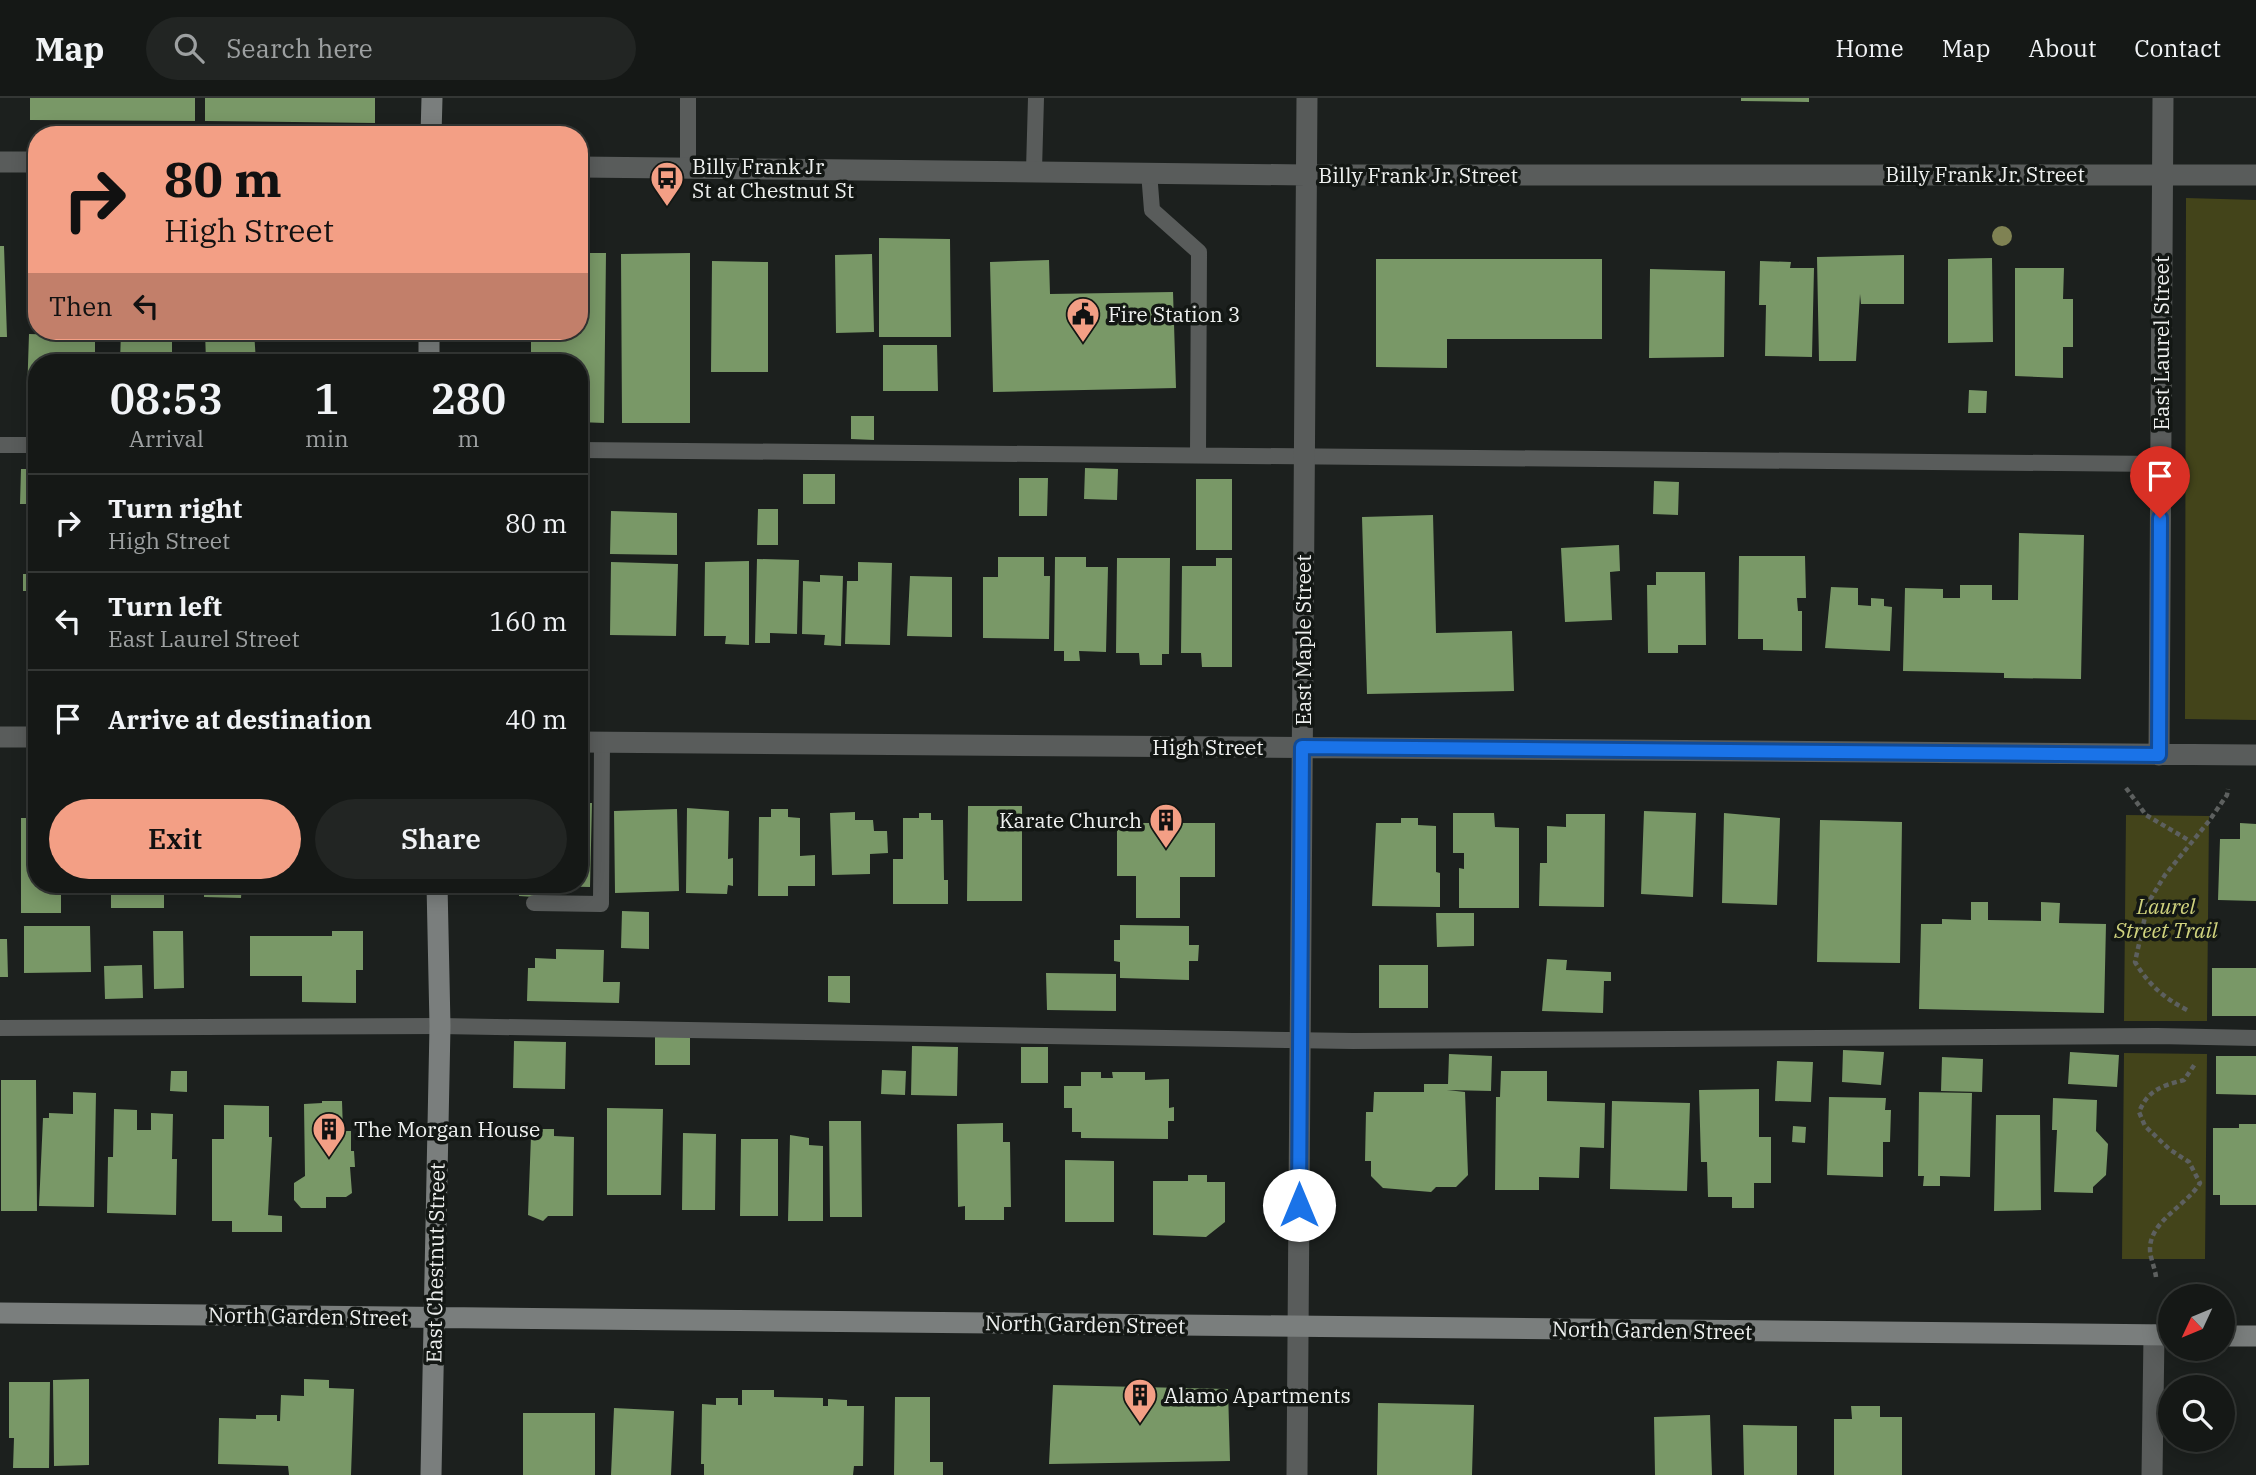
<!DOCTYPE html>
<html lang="en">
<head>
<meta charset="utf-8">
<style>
  body { margin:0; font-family:"IBM Plex Serif",serif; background:#222523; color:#f1f3f6; height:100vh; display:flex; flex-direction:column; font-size:26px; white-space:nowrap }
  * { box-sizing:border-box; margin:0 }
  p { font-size:23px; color:#9da0a1 }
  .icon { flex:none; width:38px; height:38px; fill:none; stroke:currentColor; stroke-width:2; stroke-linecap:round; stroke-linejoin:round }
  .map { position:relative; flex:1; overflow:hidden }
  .drawer { position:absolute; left:28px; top:256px; width:560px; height:539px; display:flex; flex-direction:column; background:#151816; border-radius:28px; box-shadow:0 4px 18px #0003,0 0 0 2px #343735 }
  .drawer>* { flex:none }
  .guide { position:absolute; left:28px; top:28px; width:560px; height:214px; border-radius:28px; box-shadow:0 4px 18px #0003,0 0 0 2px #343735; background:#f39f85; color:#111; overflow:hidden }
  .needle { width:46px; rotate:226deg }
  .tools { position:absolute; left:2158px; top:1186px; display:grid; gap:14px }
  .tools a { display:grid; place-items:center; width:77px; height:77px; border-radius:50%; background:#151816; box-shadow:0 4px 18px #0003,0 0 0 2px #343735; font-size:35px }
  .pin { position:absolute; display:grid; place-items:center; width:60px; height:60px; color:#fff; margin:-72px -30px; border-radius:50% 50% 50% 0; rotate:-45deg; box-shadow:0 0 7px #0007 }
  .pin .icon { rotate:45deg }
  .me { position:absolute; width:77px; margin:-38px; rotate:0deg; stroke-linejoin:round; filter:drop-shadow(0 0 5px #0008) }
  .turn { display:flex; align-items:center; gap:24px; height:147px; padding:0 21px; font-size:32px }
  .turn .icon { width:91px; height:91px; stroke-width:2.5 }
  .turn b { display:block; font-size:49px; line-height:60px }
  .then { display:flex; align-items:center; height:66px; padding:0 21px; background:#0003; gap:14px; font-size:26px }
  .eta { display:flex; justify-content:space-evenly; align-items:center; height:119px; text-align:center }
  .eta b { font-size:42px; font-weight:600; line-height:49px }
  .cta { display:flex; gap:14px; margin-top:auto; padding:14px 21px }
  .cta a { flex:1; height:80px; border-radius:42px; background:#f39f85; color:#111; font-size:28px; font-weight:600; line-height:80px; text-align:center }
  .cta a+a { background:#222523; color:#f1f3f6 }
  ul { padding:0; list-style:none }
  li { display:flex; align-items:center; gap:21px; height:98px; padding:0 21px; border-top:2px solid #343735 }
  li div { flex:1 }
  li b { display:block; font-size:26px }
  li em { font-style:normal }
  header { display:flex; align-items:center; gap:42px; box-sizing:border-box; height:98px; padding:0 35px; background:#151816; border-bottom:2px solid #343735 }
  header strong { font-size:33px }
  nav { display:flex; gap:38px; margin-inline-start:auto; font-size:24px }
  .search { width:490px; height:63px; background:#222523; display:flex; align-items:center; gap:18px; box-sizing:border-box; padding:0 24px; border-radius:38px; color:#9da0a1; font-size:26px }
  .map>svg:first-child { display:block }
  .green { fill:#43441a }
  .building { fill:#799867 }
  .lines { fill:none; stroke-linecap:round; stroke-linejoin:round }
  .path { stroke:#5d605f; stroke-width:4.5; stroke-dasharray:5 3.5; stroke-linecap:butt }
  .lane { stroke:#595c5b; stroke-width:16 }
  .street { stroke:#595c5b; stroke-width:21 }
  .secondary { stroke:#7a7e7d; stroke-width:21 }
  .tree { fill:#7f8253 }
  .route-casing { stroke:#114b97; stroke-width:18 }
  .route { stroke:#1a73e8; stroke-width:12 }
  .labels { text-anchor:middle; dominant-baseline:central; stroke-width:7; stroke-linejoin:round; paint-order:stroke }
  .poi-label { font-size:21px; fill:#eef0ef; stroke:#131714; text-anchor:start }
  .street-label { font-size:21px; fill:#eef0ef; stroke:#131714 }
  .park-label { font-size:21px; font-style:italic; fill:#d0d37e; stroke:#131714 }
</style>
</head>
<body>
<header>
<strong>Map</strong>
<div class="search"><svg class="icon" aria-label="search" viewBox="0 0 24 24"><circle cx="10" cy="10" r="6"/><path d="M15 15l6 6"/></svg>Search here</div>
<nav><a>Home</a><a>Map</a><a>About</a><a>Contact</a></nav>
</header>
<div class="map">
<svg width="2256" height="1377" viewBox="0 0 2256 1377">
  <rect width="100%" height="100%" fill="#1c201e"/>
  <!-- green -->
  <path class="green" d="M2186,100L2256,102V622L2185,621Z
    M2126,717L2209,718L2207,923H2124Z
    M2124,955L2207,956L2205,1161H2122Z"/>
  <!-- building -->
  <path class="building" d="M30,0H195V23L30,22Z
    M205,0H375V25L205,23Z
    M1741,0H1809V4L1741,3Z
    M879,140L950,141L951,239H879Z
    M0,148H4L7,239H0Z
    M579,155H606L604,325L579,324V264H531V233H579Z
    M690,155V325H622L621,156Z
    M872,156L874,234L836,235L835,157Z
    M1904,157V206H1861L1860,196L1856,263H1819L1817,159Z
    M1992,160L1993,244L1948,245V161Z
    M1376,161H1602V241H1447V270L1376,269Z
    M1049,162L1050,196L1173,194L1176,290L993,294L990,164Z
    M712,163L768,164V274H711Z
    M1760,163L1791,164L1790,170H1814L1812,259L1765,258L1766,207H1759Z
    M2015,170H2064L2063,201H2073V249H2063V280L2015,278Z
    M1650,171L1725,173L1724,259L1649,260Z
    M121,233H172V264H120Z
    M205,233H254L256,264H206Z
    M29,236L95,238V264H37V298L27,297Z
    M883,247H937L938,293H883Z
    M275,256L367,257V264H275Z
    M1969,292L1987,293L1986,315H1968Z
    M30,303H37V336H30Z
    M851,318H874V342L851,341Z
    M579,358H585L584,406H579Z
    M1085,370L1118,371L1117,402L1084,401Z
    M21,371H37V406H20Z
    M803,376H835V406H803Z
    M1019,380H1048L1047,418H1019Z
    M1196,381H1232V452H1196Z
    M1654,383L1679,384L1678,417L1653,416Z
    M758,411H778V447H757Z
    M611,413L677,415V457L610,456Z
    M1433,417L1436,535L1512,533L1514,593L1367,596L1362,419Z
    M32,435H37V537H32V493H23V476H32Z
    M2019,435L2084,437L2081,581L2004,580V575L1903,573L1905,490L1943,491V500H1960V487H1992V502H2018Z
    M1619,447L1620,473L1610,474L1612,522L1565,524L1561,450Z
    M1739,458H1805L1806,500H1797L1798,513H1802V553L1763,552V541H1738Z
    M998,459H1044V478H1050L1049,541L983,540V479H998Z
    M1055,459H1086V469H1108L1106,554L1079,553L1080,563H1064V553H1054Z
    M1117,460H1170L1169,556H1162V567H1140L1139,555H1116Z
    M1216,460H1232V569H1202L1201,555H1181L1182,468H1216Z
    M757,461L799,462L797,536L770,535V545H755Z
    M749,463V547L725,546L726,538H704L705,464Z
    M611,464L678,466L676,538L610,537Z
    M858,464L892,465L890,547L845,546L847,483H858Z
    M1656,474H1705L1706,547H1678V555H1648L1647,487H1656Z
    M820,477L843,478L841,548L824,547L825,537L802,536L803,483L820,484Z
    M910,478L952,479V539L907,538Z
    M1831,489L1858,490V507L1871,508V500L1884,501V508L1892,509L1890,553L1825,550Z
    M579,705H592L590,789L542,788L579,786Z
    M968,708H1022V803H967Z
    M687,710L729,713L728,761L733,760V788L728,787L727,796L686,795Z
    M677,711L679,793L615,795L614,713Z
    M771,711H788V719L800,720V758L815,757V788H788V798H758L759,719H771Z
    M1644,713L1696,715L1693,799L1641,796Z
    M855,714V722H873L874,733H887L888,755L870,756V776L832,777L830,715Z
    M919,715H931V722H943L944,782H948V806H893V761H903V720H919Z
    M1453,715H1494L1495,729L1519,730V810H1459V770L1464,771V755H1453Z
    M1724,715L1780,720L1777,807L1722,805Z
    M1566,716H1605L1604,809L1539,808L1540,765H1547V728L1566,729Z
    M21,720H37V786H61V815H21Z
    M1401,720H1418V727L1436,728V774L1440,775V809L1372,808L1376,725H1401Z
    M1820,722L1902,724L1900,865L1817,864Z
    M1117,725H1215V779H1180V820H1136V778H1117Z
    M2240,725L2256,726V803L2218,802L2220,741H2240Z
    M111,786H164V810H111Z
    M204,786H242L241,800L204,799Z
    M519,786H535V799L519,798Z
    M1971,804H1988V822L2041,823V804L2060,805L2059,825L2106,826L2104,915L1919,911L1921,826H1942V821L1971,822Z
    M622,813L649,814V851L621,850Z
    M1436,815H1474V848L1437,849Z
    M1120,827L1189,828V847H1199L1198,863H1189V882L1120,880V864L1114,863V842H1120Z
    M24,828H90L91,874L24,875Z
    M153,833H183L184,890L154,891Z
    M332,833H363V872H356V905L302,904V878H250V838H332Z
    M0,841H7L8,879H0Z
    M556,851L604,852L603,884H620L619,905L527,903L528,870H535V860L556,861Z
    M1547,861L1567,862L1566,872L1611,874V883H1604L1603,915L1542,913Z
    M142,867L143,900L105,901L104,868Z
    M1379,867H1428V910H1379Z
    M2212,870H2256V918H2212Z
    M1046,875L1116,876V913L1047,912Z
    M828,878H850V905L828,904Z
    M655,937L690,938V967H655Z
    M514,943L566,944L565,991L513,990Z
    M912,948L958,949L957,998L911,997Z
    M1021,949H1048V985H1021Z
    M1843,952L1884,954L1881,987L1842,984Z
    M2070,954L2119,957L2117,989L2068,986Z
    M1449,956L1492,958L1491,993L1447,992L1465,994L1468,1077L1456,1089H1436L1431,1094L1383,1090L1371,1078V1063H1365L1366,1014H1373L1374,994H1424V986H1448Z
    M2216,958H2256V997L2216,996Z
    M1942,959L1983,961L1982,994L1941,993Z
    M1777,963L1813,964L1811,1004L1775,1003Z
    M882,972L906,973L905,997L881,996Z
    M171,973H187V994L170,993Z
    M1501,973H1547V1003L1605,1005L1604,1050L1580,1049L1579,1080L1539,1079V1092H1495L1496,999H1500Z
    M1081,974H1101V980H1113L1112,974H1145V982L1169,981V1010L1174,1009V1023H1168V1041L1081,1040V1034H1072V1010H1064V988H1081Z
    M1,982H36L37,1113H1Z
    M1759,991V1039H1771V1085H1754V1110H1732V1099H1708L1707,1064H1701L1699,992Z
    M73,994L96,995L94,1109L39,1108L43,1020H49V1015L73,1016Z
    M1919,994L1972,995L1970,1079L1940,1078V1088H1923L1924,1078H1918Z
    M1829,999L1886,1000L1885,1012H1891L1890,1044H1883V1079L1827,1077Z
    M2053,1000L2097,1002L2096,1033L2108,1046L2106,1077L2093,1089V1095L2054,1094L2057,1032H2052Z
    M322,1003H342L343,1033H351V1053H354L355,1069H350L352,1095L346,1099H326V1110H301L294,1102V1085L305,1078L304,1006L322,1005Z
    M1612,1003L1690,1005L1687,1093L1610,1091Z
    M224,1007L269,1008V1039H272L268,1117L282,1118V1134H232V1123H212V1041H224Z
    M607,1010L663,1011L661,1097H607Z
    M114,1011L137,1012V1032H151V1015L173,1016L172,1061H177L176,1117L107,1115L108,1059H113Z
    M1996,1017H2040L2041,1112L1994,1113Z
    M829,1023H861L862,1119H830Z
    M1003,1025V1044H1010L1011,1109H1004V1122H965V1108L958,1109L957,1026Z
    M2239,1026H2256V1107H2220V1097H2213V1030H2239Z
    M1793,1028L1806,1029L1805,1045L1792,1044Z
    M540,1031H554V1038L574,1039L573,1118H548L543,1123L528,1117L531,1038H540Z
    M683,1035L716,1036L715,1112H682Z
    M790,1037L809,1040V1047L823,1048V1123H788Z
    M741,1041H778V1118H740Z
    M1065,1062L1114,1063V1124H1065Z
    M1188,1077H1207V1084H1225V1124L1206,1139L1153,1137V1083H1188Z
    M89,1281V1367L54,1368L53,1282Z
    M304,1281L329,1282V1290L354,1291L351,1377H289L288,1368L218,1366L219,1320L256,1321V1317H277V1323H280L281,1297L304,1298Z
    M9,1284H50L49,1370H13L14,1340H9Z
    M1053,1287L1228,1291L1230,1363L1049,1366Z
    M742,1292H774V1299L823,1300V1308H828V1301L847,1302V1308H864L863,1368H854L853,1377H704V1366H701L702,1306L716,1307V1300H738V1307H742Z
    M895,1299H930V1364H943V1377H894Z
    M1378,1305L1474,1307L1472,1377H1377Z
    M1851,1308H1880V1319H1902V1377H1834V1321H1852Z
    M614,1310L674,1313L671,1377H611Z
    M523,1315H595V1377H523Z
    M1710,1317L1712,1377H1655L1654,1319Z
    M1743,1327L1797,1328V1377H1744Z"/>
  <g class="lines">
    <!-- path -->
    <path class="path" d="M2126,690L2146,717L2190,743
      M2187,912C2164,900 2149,887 2135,864L2148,805L2165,777L2209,723L2227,697L2228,691
      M2156,1179C2155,1170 2150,1160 2150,1151C2150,1123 2185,1109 2200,1085L2189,1064L2169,1051L2145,1028L2139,1014C2148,992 2161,988 2184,982L2195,966"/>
    <!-- lane -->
    <path class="lane" d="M688,0V69
      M1034,72L1036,0
      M1149,74L1152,112L1199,154L1198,357
      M0,347H37
      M579,352L2160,366
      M534,805L601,806L602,644
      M0,930L440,928L1353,943L2157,938L2256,940"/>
    <!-- street -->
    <path class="street" d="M0,64H37
      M579,69L1306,77H2256
      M0,639H37
      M579,644L2256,657
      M2159,657L2163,0
      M1297,1377L1307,0
      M2152,1377L2154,1237"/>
    <!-- secondary -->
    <path class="secondary" d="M431,37L432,0
      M429,264V233
      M0,1215L2170,1237
      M2222,1238H2256
      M431,1377L440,928L437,786"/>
  </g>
  <!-- trees -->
  <circle class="tree" cx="2002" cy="138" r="10"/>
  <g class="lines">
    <defs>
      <path id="route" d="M1299,1107L1302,649L2159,657L2160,420"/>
    </defs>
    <!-- route casing -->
    <use href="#route" class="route-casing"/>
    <!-- route -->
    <use href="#route" class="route"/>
  </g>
  <!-- icons -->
  <defs>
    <symbol id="bus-pin" viewBox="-11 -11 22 30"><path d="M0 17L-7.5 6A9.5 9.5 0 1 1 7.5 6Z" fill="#f39f85" stroke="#131714"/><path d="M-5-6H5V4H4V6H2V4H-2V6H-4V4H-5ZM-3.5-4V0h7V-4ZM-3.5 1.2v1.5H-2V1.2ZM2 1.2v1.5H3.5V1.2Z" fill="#111"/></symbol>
    <symbol id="civic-pin" viewBox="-11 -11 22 30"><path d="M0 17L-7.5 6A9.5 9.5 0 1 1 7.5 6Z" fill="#f39f85" stroke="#131714"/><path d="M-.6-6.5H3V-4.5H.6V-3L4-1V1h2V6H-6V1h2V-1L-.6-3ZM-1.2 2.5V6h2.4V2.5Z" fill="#111"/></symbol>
    <symbol id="building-pin" viewBox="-11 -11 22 30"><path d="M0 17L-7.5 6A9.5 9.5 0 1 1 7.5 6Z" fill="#f39f85" stroke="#131714"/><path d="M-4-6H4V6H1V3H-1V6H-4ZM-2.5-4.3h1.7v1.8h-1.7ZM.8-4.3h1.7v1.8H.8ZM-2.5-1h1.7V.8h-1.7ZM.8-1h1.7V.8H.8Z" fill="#111"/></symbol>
  </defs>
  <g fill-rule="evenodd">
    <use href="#bus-pin" x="648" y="61" width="38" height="52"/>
    <use href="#civic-pin" x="1064" y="197" width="38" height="52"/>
    <use href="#building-pin" x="1147" y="703" width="38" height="52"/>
    <use href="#building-pin" x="310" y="1012" width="38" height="52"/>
    <use href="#building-pin" x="1121" y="1278" width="38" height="52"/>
  </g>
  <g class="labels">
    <!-- poi labels -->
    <g class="poi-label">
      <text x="692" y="68">Billy Frank Jr<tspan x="692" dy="24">St at Chestnut St</tspan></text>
      <text x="1108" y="216">Fire Station 3</text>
      <text x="1142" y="722" text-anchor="end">Karate Church</text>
      <text x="354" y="1031">The Morgan House</text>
      <text x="1164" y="1297">Alamo Apartments</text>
    </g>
    <!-- street labels -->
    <g class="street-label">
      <text x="1985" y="76">Billy Frank Jr. Street</text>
      <text x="1418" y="77">Billy Frank Jr. Street</text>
      <text transform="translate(2161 245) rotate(-90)">East Laurel Street</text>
      <text transform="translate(1303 542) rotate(-90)">East Maple Street</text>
      <text x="1208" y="649">High Street</text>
      <text transform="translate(435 1165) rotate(-89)">East Chestnut Street</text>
      <text transform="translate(308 1218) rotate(1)">North Garden Street</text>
      <text transform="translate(1085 1226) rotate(1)">North Garden Street</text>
      <text transform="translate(1652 1232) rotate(1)">North Garden Street</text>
    </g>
    <!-- park labels -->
    <g class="park-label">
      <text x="2166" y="808">Laurel<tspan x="2166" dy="24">Street Trail</tspan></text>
    </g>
  </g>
</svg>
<div class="tools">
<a><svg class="needle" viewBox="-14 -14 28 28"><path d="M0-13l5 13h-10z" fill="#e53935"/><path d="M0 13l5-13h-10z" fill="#9da0a1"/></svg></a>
<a><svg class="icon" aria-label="search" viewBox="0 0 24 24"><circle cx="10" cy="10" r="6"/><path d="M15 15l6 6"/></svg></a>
</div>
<div class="pin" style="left:2160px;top:420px;background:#d93025"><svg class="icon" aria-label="arrive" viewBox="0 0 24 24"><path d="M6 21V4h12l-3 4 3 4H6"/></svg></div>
<svg class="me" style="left:1299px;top:1107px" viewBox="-20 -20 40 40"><circle r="19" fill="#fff"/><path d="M0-13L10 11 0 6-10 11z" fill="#1a73e8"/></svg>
<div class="guide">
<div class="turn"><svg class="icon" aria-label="right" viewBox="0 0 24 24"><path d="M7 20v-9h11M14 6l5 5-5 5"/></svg><div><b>80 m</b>High Street</div></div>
<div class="then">Then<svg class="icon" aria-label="left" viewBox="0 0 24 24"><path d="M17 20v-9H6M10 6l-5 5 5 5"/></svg></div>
</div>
<section class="drawer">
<div class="eta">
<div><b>08:53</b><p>Arrival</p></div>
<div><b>1</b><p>min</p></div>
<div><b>280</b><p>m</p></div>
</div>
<ul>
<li><svg class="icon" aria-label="right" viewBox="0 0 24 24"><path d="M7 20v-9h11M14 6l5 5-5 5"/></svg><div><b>Turn right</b><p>High Street</p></div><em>80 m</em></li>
<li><svg class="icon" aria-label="left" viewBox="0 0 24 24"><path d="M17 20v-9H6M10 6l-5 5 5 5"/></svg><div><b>Turn left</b><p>East Laurel Street</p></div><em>160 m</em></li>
<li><svg class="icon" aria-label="arrive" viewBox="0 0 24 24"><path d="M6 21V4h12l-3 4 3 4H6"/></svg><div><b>Arrive at destination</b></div><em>40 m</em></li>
</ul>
<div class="cta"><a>Exit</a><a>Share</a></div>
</section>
</div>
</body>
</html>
